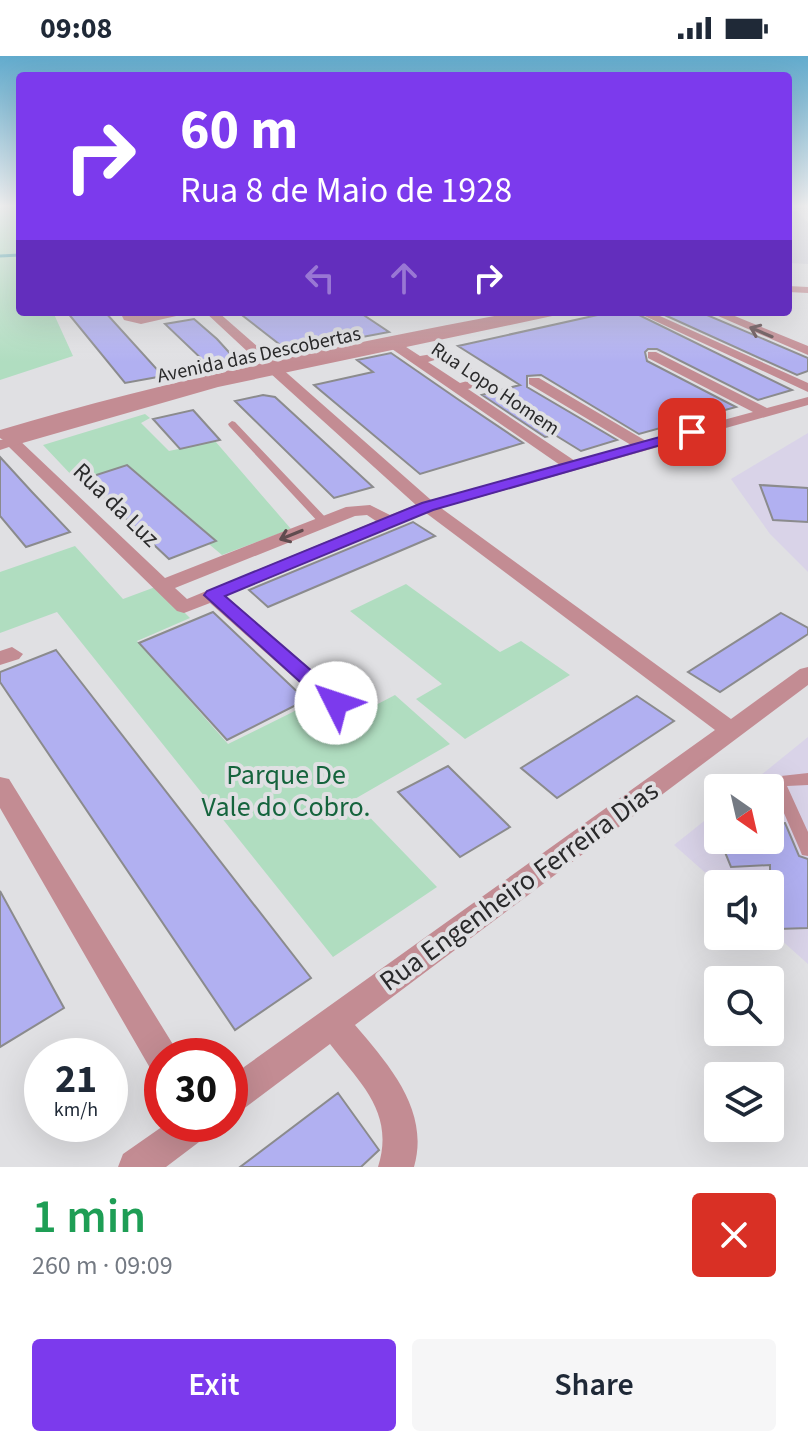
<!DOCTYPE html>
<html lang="en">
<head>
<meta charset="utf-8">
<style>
  body { margin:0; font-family:"Source Sans 3",sans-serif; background:#f6f6f7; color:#1f2937; height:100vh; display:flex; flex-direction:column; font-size:30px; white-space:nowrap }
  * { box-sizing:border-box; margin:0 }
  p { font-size:26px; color:#747a83 }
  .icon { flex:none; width:44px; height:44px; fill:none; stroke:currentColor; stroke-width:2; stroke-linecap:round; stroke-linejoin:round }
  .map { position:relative; height:1111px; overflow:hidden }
  .panel { display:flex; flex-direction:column; background:#fff; flex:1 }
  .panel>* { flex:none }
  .guide { position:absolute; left:16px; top:16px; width:776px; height:244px; border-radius:8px; box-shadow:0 8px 32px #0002; background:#7c3aed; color:#fff; overflow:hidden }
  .needle { width:52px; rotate:146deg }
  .controls { position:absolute; left:704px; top:718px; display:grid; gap:16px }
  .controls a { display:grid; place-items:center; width:80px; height:80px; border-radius:8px; background:#fff; box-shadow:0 8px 32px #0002; font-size:40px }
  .speed { position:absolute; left:24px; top:982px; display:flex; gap:16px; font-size:40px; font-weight:700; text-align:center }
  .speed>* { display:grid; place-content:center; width:104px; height:104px; border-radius:50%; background:#fff; box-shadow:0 8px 32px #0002; line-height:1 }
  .speed small { font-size:20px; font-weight:400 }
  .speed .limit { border:12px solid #d22; background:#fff; color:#111 }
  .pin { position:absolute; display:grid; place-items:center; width:68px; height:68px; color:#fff; margin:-34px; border-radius:16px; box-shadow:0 4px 12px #0006 }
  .me { position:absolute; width:88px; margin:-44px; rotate:311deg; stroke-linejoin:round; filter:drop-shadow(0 0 6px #0008) }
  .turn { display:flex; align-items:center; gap:28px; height:168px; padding:0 32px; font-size:36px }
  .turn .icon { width:104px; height:104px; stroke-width:2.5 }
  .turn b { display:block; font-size:56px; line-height:68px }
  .lanes { display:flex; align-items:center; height:76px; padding:0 32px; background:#0003; justify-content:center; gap:40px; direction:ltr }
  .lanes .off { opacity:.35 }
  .round { display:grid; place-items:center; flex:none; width:84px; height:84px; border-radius:8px; background:#f6f6f7 }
  .summary { display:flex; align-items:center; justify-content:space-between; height:136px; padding:0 32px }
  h1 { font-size:48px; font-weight:600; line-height:60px; color:#1e9e55 }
  .button { display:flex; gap:16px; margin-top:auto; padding:16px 32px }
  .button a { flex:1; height:92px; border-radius:8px; background:#7c3aed; color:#fff; font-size:32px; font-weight:600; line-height:92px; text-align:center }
  .button a+a { background:#f6f6f7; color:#1f2937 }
  .status { display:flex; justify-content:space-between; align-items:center; height:56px; padding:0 40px; background:#fff; direction:ltr }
  .status svg { height:22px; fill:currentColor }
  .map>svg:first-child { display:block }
  .commercial { fill:#d9d3e8 }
  .built { fill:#d1d1db }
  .green { fill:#b0ddc0 }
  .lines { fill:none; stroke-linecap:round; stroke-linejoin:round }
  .stream { stroke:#3a9da5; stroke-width:3 }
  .building { fill:#b1b0f1; stroke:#8b8b8d; stroke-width:2 }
  .service { fill:#c38c93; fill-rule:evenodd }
  .minor { fill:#c38c93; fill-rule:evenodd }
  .tertiary { fill:#c38c93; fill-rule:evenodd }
  .oneway { stroke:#604c4f }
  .route { fill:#7c3aed; stroke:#51269a; stroke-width:2 }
  .labels { text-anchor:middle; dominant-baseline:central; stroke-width:8; stroke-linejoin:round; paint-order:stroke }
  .far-street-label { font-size:20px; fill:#2a2a2b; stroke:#e0e0e3 }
  .street-label { font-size:24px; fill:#2a2a2b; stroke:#e0e0e3 }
  .near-park-label { font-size:28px; fill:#15643d; stroke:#e0e0e3 }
  .near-street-label { font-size:28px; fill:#2a2a2b; stroke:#e0e0e3 }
</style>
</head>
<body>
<div class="status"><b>09:08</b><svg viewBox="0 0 49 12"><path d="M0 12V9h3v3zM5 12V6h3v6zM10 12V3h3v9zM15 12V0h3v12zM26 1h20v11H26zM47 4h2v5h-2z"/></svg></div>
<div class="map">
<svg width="808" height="1111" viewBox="0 0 808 1111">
  <rect width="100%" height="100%" fill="#e0e0e3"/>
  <!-- commercial -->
  <path class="commercial" d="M808,377V516L770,478L731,423Z
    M808,681V908L770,874V828H718L674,789L718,754V784H770V732H745Z"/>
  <!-- built -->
  <path class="built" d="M788,152L798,156L808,167V208L788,207Z"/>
  <!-- green -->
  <path class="green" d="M0,150H20V256H53L73,300L0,324Z
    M145,358L150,362L141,367L169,395L215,385L291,473L222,499L119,413L77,425L43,389Z
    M75,490L123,543L158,530L190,562L137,585L228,688L323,641L347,664L395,639L450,688L353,744L437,831L333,901L57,556L0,577V516Z
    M406,528L500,596L521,585L570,619L465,683L416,643L442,628L350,555Z"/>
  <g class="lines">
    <!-- stream -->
    <path class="stream" d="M0,200L20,199"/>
  </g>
  <!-- building -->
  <path class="building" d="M67,256H105L163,320L125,327Z
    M238,256H359L389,276L288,295Z
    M611,256H633L792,334L758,344L657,293H648L645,296L647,305L736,351L639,378L541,319L527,320V331L617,384L581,395L555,379L545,381L482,339L520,329L458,290Z
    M658,256H700L808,302V315L797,319Z
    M194,263L217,283L236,304L209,310L165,268Z
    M391,297L459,344L523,387L420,418L314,329L373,316L357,304Z
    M263,339L275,341L373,431L334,442L235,345Z
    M193,354L220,384L180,393L153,363Z
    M0,401L32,436L70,476L26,491L0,460Z
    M127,409L169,445L216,485L169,503L84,423Z
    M760,429L808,432V466L773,464Z
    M413,466L435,480L268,551L249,534Z
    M213,556L306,644L227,684L139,587Z
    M781,557L808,572V578L720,636L688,616Z
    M56,594L311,922L235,974L0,626V616Z
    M637,640L674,665L557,742L521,712Z
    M448,710L510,771L460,801L398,736Z
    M785,767L799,800L808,803V872L778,873L770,851V809L731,811L720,784H770V768Z
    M0,835L64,952L0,991Z
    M338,1037L379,1094L361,1111H240Z"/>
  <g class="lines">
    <!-- service -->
    <path class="service" d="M232,365L235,366L328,464L329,466L328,468H320L229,370L228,368Z
      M808,717V729L787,730L808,776V800L802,799L800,794L770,725L772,721Z"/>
    <!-- minor -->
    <path class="minor" d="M120,256H132L133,259L141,260L194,256L141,268L124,264Z
      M205,256H218L274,305V310L280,311L431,444L560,409L392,293V287H400L420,300L444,296L487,322V328L468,333L575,405L631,389L529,328V322H539L646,385L753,356L648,302V296H656L767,352L808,341V349L441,452L731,663L800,613L808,611V629L355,969C390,1010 430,1055 414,1111H378C395,1057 361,1028 330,988L242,1054L230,1059V1021L715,674L426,457L226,540L344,642L347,647L344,652H328L210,547L184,557L177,555L9,391L0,394V384L17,382L165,522L346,451L370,449L390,459L416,449L270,317V312L264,311ZM438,303L471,324L460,327L428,306ZM367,459L376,465L187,543L175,532L355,460Z
      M636,256H651L808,327V336Z
      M709,256H725L808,290V299Z
      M12,591L23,598L19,603L0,609V595Z
      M0,721L9,723L174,990L178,1000H162V1017L150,1012L0,752Z
      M166,1068H212L207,1080L166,1111H118L123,1098Z"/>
    <!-- tertiary -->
    <path class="tertiary" d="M788,230L808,231V237L788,236Z
      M515,256H571L218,331L12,390L0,382V374C169,323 342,289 515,256Z"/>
  </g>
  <!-- one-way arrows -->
  <defs><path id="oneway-shaft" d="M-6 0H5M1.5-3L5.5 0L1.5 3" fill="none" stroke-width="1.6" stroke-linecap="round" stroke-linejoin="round" transform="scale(2)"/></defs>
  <g class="oneway">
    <use href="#oneway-shaft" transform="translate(761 276) rotate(-157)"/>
    <use href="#oneway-shaft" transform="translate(291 479) rotate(158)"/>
  </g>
  <!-- sky -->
  <linearGradient id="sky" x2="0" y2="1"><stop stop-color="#62abcd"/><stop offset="0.49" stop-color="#f1f1f2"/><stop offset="1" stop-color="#f1f1f2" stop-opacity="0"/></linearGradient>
  <rect width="808" height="306" fill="url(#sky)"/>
  <!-- route -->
  <path class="route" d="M692,372L698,376L696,379L433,454L225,540L343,642L346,647L343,652H329L204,539L207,535L422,447Z"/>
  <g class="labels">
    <!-- far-street labels -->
    <g class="far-street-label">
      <text transform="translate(259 299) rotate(-12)">Avenida das Descobertas</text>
      <text transform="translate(495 333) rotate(34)">Rua Lopo Homem</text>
    </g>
    <!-- street labels -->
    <g class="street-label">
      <text transform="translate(116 449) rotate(44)">Rua da Luz</text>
    </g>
    <!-- near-park labels -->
    <g class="near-park-label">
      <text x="286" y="719">Parque De<tspan x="286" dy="32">Vale do Cobro.</tspan></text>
    </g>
    <!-- near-street labels -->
    <g class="near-street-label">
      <text transform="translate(519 830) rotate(-36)">Rua Engenheiro Ferreira Dias</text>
    </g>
  </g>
</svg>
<div class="controls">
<a><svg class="needle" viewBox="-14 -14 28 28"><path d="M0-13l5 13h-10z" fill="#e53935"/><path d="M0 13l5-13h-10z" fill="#747a83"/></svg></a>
<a><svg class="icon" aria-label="sound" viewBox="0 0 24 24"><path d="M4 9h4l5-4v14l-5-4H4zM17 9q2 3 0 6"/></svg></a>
<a><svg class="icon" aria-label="search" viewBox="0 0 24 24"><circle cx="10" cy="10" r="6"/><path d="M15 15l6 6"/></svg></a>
<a><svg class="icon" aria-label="layers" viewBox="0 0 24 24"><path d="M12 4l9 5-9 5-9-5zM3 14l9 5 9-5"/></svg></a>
</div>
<div class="speed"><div>21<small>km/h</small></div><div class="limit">30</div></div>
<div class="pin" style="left:692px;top:376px;background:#d93025"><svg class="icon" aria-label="arrive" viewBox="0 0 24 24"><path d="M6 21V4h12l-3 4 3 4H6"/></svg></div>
<svg class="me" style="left:336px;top:647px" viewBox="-20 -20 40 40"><circle r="19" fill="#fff"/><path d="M0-13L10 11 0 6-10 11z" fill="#7c3aed"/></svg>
<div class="guide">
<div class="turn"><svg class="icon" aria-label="right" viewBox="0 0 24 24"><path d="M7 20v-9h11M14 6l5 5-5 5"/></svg><div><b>60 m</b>Rua 8 de Maio de 1928</div></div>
<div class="lanes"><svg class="icon off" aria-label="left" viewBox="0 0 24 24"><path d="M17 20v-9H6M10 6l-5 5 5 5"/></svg><svg class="icon off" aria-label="ahead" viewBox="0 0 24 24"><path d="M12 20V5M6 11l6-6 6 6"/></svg><svg class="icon" aria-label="right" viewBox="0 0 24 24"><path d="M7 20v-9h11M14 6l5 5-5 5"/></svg></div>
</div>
</div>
<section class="panel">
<div class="summary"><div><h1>1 min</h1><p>260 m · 09:09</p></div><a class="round" style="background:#d93025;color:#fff"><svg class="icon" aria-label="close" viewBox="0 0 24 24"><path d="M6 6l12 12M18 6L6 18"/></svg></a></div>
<div class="button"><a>Exit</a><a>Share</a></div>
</section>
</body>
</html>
